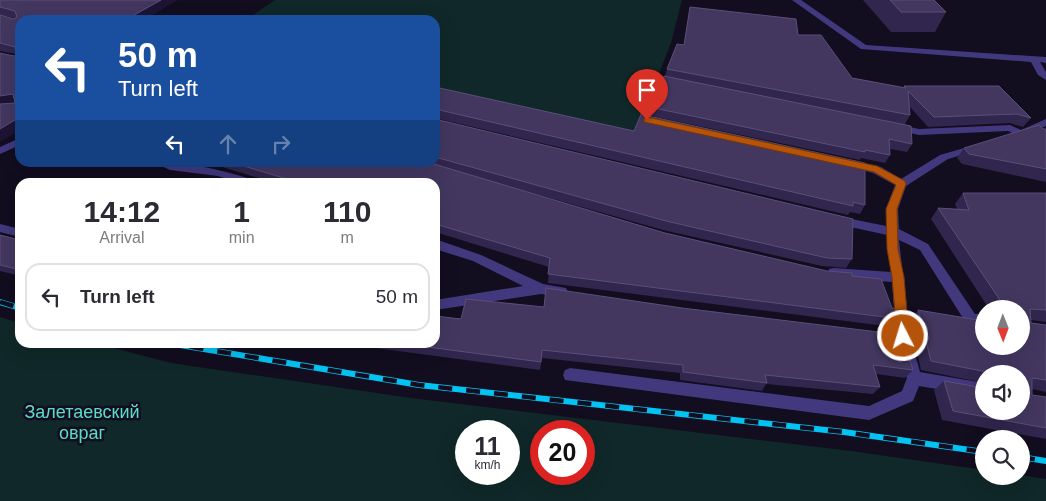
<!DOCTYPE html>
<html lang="en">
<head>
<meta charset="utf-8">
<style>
  body { margin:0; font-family:Helvetica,sans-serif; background:#f2f2f3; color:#2b2b33; height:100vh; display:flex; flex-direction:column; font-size:19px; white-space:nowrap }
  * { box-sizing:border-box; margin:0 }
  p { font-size:16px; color:#7c7c81 }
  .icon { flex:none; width:28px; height:28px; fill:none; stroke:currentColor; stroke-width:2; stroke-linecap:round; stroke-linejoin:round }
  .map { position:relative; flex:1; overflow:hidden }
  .drawer { position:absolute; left:15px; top:178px; width:425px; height:170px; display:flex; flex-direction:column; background:#fff; border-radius:15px; box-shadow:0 5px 20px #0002 }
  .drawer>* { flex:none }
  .banner { position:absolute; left:15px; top:15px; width:425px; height:152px; border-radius:15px; box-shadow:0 5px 20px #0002; background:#1a4fa0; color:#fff; overflow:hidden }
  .needle { width:32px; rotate:179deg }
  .tools { position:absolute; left:975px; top:300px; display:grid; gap:10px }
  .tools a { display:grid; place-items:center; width:55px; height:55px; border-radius:50%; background:#fff; box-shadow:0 5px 20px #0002; font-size:25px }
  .speed { position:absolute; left:455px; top:420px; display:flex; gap:10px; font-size:25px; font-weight:700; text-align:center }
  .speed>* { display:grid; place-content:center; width:65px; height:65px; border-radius:50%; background:#fff; box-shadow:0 5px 20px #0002; line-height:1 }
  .speed small { font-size:12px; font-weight:400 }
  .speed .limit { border:8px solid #d22; background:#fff; color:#111 }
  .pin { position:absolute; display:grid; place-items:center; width:42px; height:42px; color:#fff; margin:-51px -21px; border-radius:50% 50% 50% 0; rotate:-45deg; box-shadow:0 0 5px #0007 }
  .pin .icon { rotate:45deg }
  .me { position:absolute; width:55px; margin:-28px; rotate:355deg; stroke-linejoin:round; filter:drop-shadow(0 0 4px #0008) }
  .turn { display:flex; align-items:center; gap:18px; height:105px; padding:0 20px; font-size:22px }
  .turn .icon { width:65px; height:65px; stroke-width:2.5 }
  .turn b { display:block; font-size:35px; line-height:42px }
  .lanes { display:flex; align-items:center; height:48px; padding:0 20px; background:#0003; justify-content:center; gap:25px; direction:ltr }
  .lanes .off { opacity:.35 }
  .eta { display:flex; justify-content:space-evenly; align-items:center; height:85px; text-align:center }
  .eta b { font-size:30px; font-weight:700; line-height:35px }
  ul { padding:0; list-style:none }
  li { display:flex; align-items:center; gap:15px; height:68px; margin:0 10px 8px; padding:0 10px; border:2px solid #e1e1e2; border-radius:15px }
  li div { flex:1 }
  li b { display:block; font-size:19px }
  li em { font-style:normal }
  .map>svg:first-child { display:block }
  .green { fill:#102829; fill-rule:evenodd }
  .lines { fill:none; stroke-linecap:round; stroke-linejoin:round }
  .minor { fill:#42387e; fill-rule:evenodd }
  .rail-casing { stroke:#03c3f3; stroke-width:6 }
  .rail { stroke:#120d1f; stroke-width:4.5; stroke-dasharray:14; stroke-linecap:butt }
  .wall { fill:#31264d }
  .shaded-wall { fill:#1d1433 }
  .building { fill:#433760; stroke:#5a4f79 }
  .route { fill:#b45309; stroke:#753606 }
  .labels { text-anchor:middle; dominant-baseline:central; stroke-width:5; stroke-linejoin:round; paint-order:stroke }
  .near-park-label { font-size:18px; fill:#59ddc9; stroke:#120d1f }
</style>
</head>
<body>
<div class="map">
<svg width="1046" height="501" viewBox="0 0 1046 501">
  <rect width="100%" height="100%" fill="#120d1f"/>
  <!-- green -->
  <path class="green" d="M275,0H682L671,43L633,140L435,95V20H246Z
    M0,317L20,323V342L95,343L171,363L411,398L851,451L984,470V476L1021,475L1046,479V501H0ZM466,431H509V474H466ZM541,431H584V474H541Z"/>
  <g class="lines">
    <!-- minor -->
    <path class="minor" d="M792,0H801L866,45L1046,57V63L1040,62L1046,72V80L1038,75L1031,62L861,49Z
      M1046,119V126L1021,137L1008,131L919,135L892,129L891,127L896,124L919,129L1010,125L1021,130Z
      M20,138V145L0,154V147Z
      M978,144L982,145V149L948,159L906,186L898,209L899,229L928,244L975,314H984V326L966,323L920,250L899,240L910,336L920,372L984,383V397L919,386L913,401L869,420L565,380L563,375L565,370L570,368L869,406L902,391L907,378L896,336L892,282L834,278L829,277L828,273L829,269L834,268L891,272L887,235L837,224L831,220L837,216L886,226V209L895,185L873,173L844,165L843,163L848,160L881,167L901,179L940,155Z
      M153,162C187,162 219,169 251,179L253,182H236L218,176L170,170Z
      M0,224L20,229V237L0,232Z
      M435,239L481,255L543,284L566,288L568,292L566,296L561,297L541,294L435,310V300L523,286L473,261L435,249Z"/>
    <defs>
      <path id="rail" d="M0,302L20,308
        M162,342L419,385L844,432L984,452
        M1021,457L1046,461"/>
    </defs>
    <!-- rail casing -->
    <use href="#rail" class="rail-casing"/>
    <!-- rail -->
    <use href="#rail" class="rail"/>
  </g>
  <!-- wall -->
  <path class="wall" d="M0,0H178L20,20V130L14,56L16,54L0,51V15L14,19L15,18L0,15Z
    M863,0H934L946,12L935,32H891Z
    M690,7L798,35L852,78L904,88V86H999L1031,118L1023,127L1010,123L928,127L910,107V115L905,124L912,144L907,152L890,149V155L885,163L861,158L860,160L647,115L865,205L860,214L850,212L848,215L435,118V87L634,131L642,112L663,79L665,76L667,69L684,45Z
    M435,119L852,259L846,268L822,266L663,230L444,168L665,233L827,271L852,276L892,308L900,319L893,327L548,283L549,267L435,232V182H272L206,162H435Z
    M1043,129H1046V182L962,164L957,158L964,148Z
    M963,193H1046V322L1031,320V323L1046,325V392L1032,389V395L1046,397V439L942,420L934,390L944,381L984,411L1021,374H984V383L921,370L910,320L918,310L1021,346V309H989L931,219L938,208L957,209L955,204Z
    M0,235L20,240V276L0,271Z
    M435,316L913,370L905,378L876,374L880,387L873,394L766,384L762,391L680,380V373L542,358L540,370L331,342H435Z"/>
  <!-- shaded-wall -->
  <path class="shaded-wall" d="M161,0H178L144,20H130L129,18Z
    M13,94L20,102L0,106V96Z
    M649,107L647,115L641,118L643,110Z
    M20,117V130L0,142V129Z"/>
  <!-- building -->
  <path class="building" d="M0,0H161L129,18L136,20H20V117L0,129V104L15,103L13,94L0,96V53L14,56L16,55L15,47L0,43V15L14,19L17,17L15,11L0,7Z
    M890,0H934L946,12H901Z
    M690,7L796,19L798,35H821L852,78L906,88L904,86H999L1031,118L1017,114L934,117L908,91L910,115L667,69L677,44L684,45Z
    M664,76L911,126L912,144L889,139L890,155L865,150V152L649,107L643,110L656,77L663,79Z
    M435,87L634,131L642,112L648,116L865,163V205L853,202V206L435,109Z
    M435,119L853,219L852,259L827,258L666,221L435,157Z
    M1039,125L1043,129H1046V169L969,154L964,148Z
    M230,162H427L665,233L827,271L852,273V276L881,279L892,308L899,309L900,319L548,274L550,258L435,224V182H297Z
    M963,193H1046V310L1030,309L1031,323L1046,325V380L1032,378V395L1046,397V428L953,411L944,381L984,388V411H1021V374H997L931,361L918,310L984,321V346H1021V309H1006L938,208L969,210Z
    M0,235L20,240V270L0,265Z
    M546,288L682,308L903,335L913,370L873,365L880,387L765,375L767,383L683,372V365L542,350L541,362L390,342H435V316L461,319L466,299L544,307Z"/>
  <!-- route -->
  <path class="route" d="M647,117L877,166L905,181L906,184L897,209L898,249L904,277L909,336L908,340L903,341L897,336L892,277L887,249L886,209L896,185L874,172L644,122V118Z"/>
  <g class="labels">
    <!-- near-park labels -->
    <g class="near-park-label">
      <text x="82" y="412">Залетаевский<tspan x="82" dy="21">овраг</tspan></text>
    </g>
  </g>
</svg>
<div class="tools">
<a><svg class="needle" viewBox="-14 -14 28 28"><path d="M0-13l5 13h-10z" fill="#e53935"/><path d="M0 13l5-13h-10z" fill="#7c7c81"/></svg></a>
<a><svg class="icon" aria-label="sound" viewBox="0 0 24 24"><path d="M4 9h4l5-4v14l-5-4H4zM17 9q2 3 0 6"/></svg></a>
<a><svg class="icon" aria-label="search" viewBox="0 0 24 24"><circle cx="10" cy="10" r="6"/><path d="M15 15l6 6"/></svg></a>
</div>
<div class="speed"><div>11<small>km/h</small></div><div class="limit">20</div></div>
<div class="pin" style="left:647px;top:120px;background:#d93025"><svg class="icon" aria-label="arrive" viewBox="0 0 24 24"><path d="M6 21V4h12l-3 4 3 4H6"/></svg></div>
<svg class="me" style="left:903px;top:336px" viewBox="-20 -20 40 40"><circle r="17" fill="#b45309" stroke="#fff" stroke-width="3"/><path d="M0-11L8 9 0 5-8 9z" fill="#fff"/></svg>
<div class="banner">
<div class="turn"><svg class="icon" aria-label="left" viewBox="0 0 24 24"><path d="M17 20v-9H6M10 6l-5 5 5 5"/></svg><div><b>50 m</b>Turn left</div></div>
<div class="lanes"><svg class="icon" aria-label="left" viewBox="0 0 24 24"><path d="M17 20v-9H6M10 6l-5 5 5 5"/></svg><svg class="icon off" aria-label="ahead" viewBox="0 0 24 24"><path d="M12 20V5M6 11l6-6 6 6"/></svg><svg class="icon off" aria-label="right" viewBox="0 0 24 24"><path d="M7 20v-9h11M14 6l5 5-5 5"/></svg></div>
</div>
<section class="drawer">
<div class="eta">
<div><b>14:12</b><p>Arrival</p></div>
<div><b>1</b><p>min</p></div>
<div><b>110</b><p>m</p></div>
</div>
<ul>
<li><svg class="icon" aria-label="left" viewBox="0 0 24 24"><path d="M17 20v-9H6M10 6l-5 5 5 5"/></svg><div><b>Turn left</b></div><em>50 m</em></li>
</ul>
</section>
</div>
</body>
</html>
